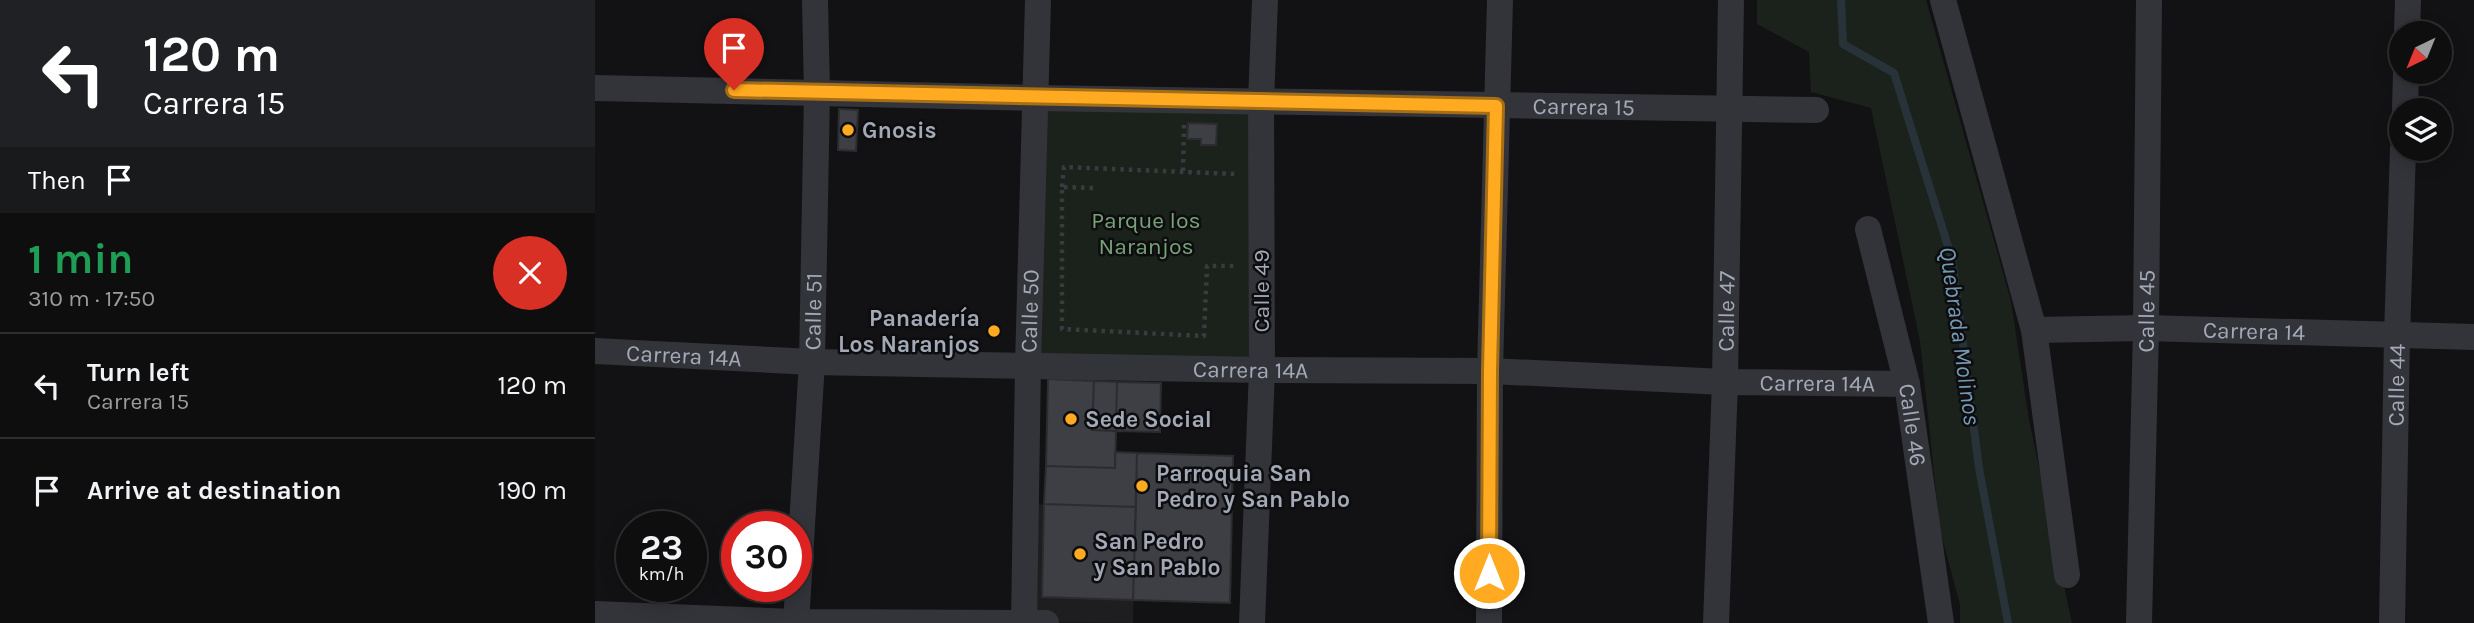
<!DOCTYPE html>
<html lang="en">
<head>
<meta charset="utf-8">
<style>
  body { margin:0; font-family:Karla,sans-serif; background:#1c1c1d; color:#f1f3f6; height:100vh; display:flex; flex-direction:column; font-size:26px; white-space:nowrap }
  * { box-sizing:border-box; margin:0 }
  p { font-size:23px; color:#9b9c9e }
  .icon { flex:none; width:38px; height:38px; fill:none; stroke:currentColor; stroke-width:2; stroke-linecap:round; stroke-linejoin:round }
  .map { position:relative; flex:1; overflow:hidden }
  .sheet { display:flex; flex-direction:column; background:#0e0e0f; width:595px }
  .sheet>* { flex:none }
  .hud { background:#202124; color:#fff; overflow:hidden }
  .needle { width:46px; rotate:223deg }
  .fabs { position:absolute; left:1794px; top:21px; display:grid; gap:14px }
  .fabs a { display:grid; place-items:center; width:63px; height:63px; border-radius:50%; background:#0e0e0f; box-shadow:0 4px 18px #0003,0 0 0 2px #2e2e2f; font-size:35px }
  .speed { position:absolute; left:21px; top:511px; display:flex; gap:14px; font-size:35px; font-weight:700; text-align:center }
  .speed>* { display:grid; place-content:center; width:91px; height:91px; border-radius:50%; background:#0e0e0f; box-shadow:0 4px 18px #0003,0 0 0 2px #2e2e2f; line-height:1 }
  .speed small { font-size:18px; font-weight:400 }
  .speed .limit { border:10px solid #d22; background:#fff; color:#111 }
  .pin { position:absolute; display:grid; place-items:center; width:60px; height:60px; color:#fff; margin:-72px -30px; border-radius:50% 50% 50% 0; rotate:-45deg; box-shadow:0 0 7px #0007 }
  .pin .icon { rotate:45deg }
  .me { position:absolute; width:77px; margin:-38px; rotate:0deg; stroke-linejoin:round; filter:drop-shadow(0 0 5px #0008) }
  .turn { display:flex; align-items:center; gap:24px; height:147px; padding:0 28px; font-size:32px }
  .turn .icon { width:91px; height:91px; stroke-width:2.5 }
  .turn b { display:block; font-size:49px; line-height:60px }
  .then { display:flex; align-items:center; height:66px; padding:0 28px; background:#0003; gap:14px; font-size:26px }
  .round { display:grid; place-items:center; flex:none; width:74px; height:74px; border-radius:37px; background:#1c1c1d }
  .head { display:flex; align-items:center; justify-content:space-between; height:119px; padding:0 28px }
  h1 { font-size:42px; font-weight:700; line-height:52px; color:#1e9e55 }
  ul { padding:0; list-style:none }
  li { display:flex; align-items:center; gap:21px; height:105px; padding:0 28px; border-top:2px solid #2e2e2f }
  li div { flex:1 }
  li b { display:block; font-size:26px }
  li em { font-style:normal }
  main { display:flex; flex:1; min-height:0 }
  .map>svg:first-child { display:block }
  .built { fill:#1e1e21 }
  .green { fill:#1a221b }
  .lines { fill:none; stroke-linecap:round; stroke-linejoin:round }
  .stream { stroke:#283239; stroke-width:8 }
  .building { fill:#3e3f44; stroke:#2c2c30; stroke-width:2 }
  .path { stroke:#393b41; stroke-width:4.5; stroke-dasharray:3.5 5; stroke-linecap:butt }
  .street { stroke:#33343a; stroke-width:26 }
  .route-casing { stroke:#a66e15; stroke-width:18 }
  .route { stroke:#ffaa20; stroke-width:12 }
  .poi-dot { fill:#ffaa20; stroke:#0d0d0f; stroke-width:2.5 }
  .labels { text-anchor:middle; dominant-baseline:central; stroke-width:5; stroke-linejoin:round; paint-order:stroke }
  .street-label { font-size:23px; fill:#a3a9b6; stroke:#0d0d0f }
  .poi-label { font-size:23px; font-weight:bold; fill:#a3a9b6; stroke:#0d0d0f; text-anchor:start }
  .park-label { font-size:23px; fill:#78a378; stroke:#0d0d0f }
  .water-label { font-size:24px; font-style:italic; fill:#769ab5; stroke:#0d0d0f }
</style>
</head>
<body>
<main>
<section class="sheet">
<div class="hud">
<div class="turn"><svg class="icon" aria-label="left" viewBox="0 0 24 24"><path d="M17 20v-9H6M10 6l-5 5 5 5"/></svg><div><b>120 m</b>Carrera 15</div></div>
<div class="then">Then<svg class="icon" aria-label="arrive" viewBox="0 0 24 24"><path d="M6 21V4h12l-3 4 3 4H6"/></svg></div>
</div>
<div class="head"><div><h1>1 min</h1><p>310 m · 17:50</p></div><a class="round" style="background:#d93025;color:#fff"><svg class="icon" aria-label="close" viewBox="0 0 24 24"><path d="M6 6l12 12M18 6L6 18"/></svg></a></div>
<ul>
<li><svg class="icon" aria-label="left" viewBox="0 0 24 24"><path d="M17 20v-9H6M10 6l-5 5 5 5"/></svg><div><b>Turn left</b><p>Carrera 15</p></div><em>120 m</em></li>
<li><svg class="icon" aria-label="arrive" viewBox="0 0 24 24"><path d="M6 21V4h12l-3 4 3 4H6"/></svg><div><b>Arrive at destination</b></div><em>190 m</em></li>
</ul>
</section>
<div class="map">
<svg width="1879" height="623" viewBox="0 0 1879 623">
  <rect width="100%" height="100%" fill="#121214"/>
  <!-- built -->
  <path class="built" d="M431,504L541,507L538,623L429,622Z"/>
  <!-- green -->
  <path class="green" d="M1162,0H1331L1416,301L1434,420L1477,623H1365V605L1345,530L1325,341L1276,108L1216,92L1214,52L1162,24Z
    M440,98L666,102L667,370L433,365Z"/>
  <g class="lines">
    <!-- stream -->
    <path class="stream" d="M1246,0L1248,44L1299,73L1357,259L1384,468L1413,623"/>
  </g>
  <!-- building -->
  <path class="building" d="M244,109L263,110L261,151L243,150Z
    M593,123L622,124L621,145H606V139H592Z
    M453,379L499,381L497,430L521,431L520,468L451,466Z
    M499,381L522,382L521,431L497,430Z
    M522,382L566,383L565,432L521,431Z
    M520,452L542,453L541,507L449,504L451,466L520,468Z
    M542,453L638,456L635,603L538,600Z
    M449,504L541,507L538,600L447,597Z"/>
  <g class="lines">
    <!-- path -->
    <path class="path" d="M588,171L589,124
      M467,187L469,167L640,174
      M498,188L467,187V329L609,336L612,266H640V263"/>
    <!-- street -->
    <g class="street">
      <path d="M1348,0L1439,330L1472,575"/>
      <path d="M1812,33L1813,0"/>
      <path id="s1" d="M0,88L440,98L1221,110"/>
      <path d="M1810,110L1811,72"/>
      <path id="s2" d="M1273,229L1312,384L1346,623"/>
      <path id="s3" d="M1439,330L1551,328L1879,337"/>
      <path id="s4" d="M0,351L217,362L667,370L895,371L1130,382L1312,384"/>
      <path d="M0,614L201,622L451,623"/>
      <path id="s5" d="M201,623L217,362L222,92L220,0"/>
      <path id="s6" d="M429,623L433,365L443,0"/>
      <path d="M657,623L667,370L666,102L670,0"/>
      <path d="M894,623L895,371L905,0"/>
      <path id="s7" d="M1121,623L1130,382L1136,0"/>
      <path id="s8" d="M1544,623L1551,328L1554,0"/>
      <path id="s9" d="M1797,623L1802,336L1808,149"/>
    </g>
  </g>
  <g class="lines">
    <defs>
      <path id="route" d="M139,90L901,106L895,371L894,573"/>
    </defs>
    <!-- route casing -->
    <use href="#route" class="route-casing"/>
    <!-- route -->
    <use href="#route" class="route"/>
  </g>
  <!-- markers -->
  <g class="poi-dot">
    <circle cx="253" cy="130" r="7"/>
    <circle cx="399" cy="331" r="7"/>
    <circle cx="476" cy="419" r="7"/>
    <circle cx="547" cy="486" r="7"/>
    <circle cx="485" cy="554" r="7"/>
  </g>
  <g class="labels">
    <!-- street labels -->
    <g class="street-label">
      <text stroke="none"><textPath href="#s1" startOffset="989">Carrera 15</textPath></text>
      <text transform="translate(666 291) rotate(-90)">Calle 49</text>
      <text stroke="none"><textPath href="#s6" startOffset="312">Calle 50</textPath></text>
      <text stroke="none"><textPath href="#s5" startOffset="312">Calle 51</textPath></text>
      <text stroke="none"><textPath href="#s7" startOffset="312">Calle 47</textPath></text>
      <text stroke="none"><textPath href="#s8" startOffset="312">Calle 45</textPath></text>
      <text stroke="none"><textPath href="#s3" startOffset="220">Carrera 14</textPath></text>
      <text stroke="none"><textPath href="#s4" startOffset="89">Carrera 14A</textPath></text>
      <text stroke="none"><textPath href="#s4" startOffset="656">Carrera 14A</textPath></text>
      <text stroke="none"><textPath href="#s4" startOffset="1223">Carrera 14A</textPath></text>
      <text stroke="none"><textPath href="#s9" startOffset="238">Calle 44</textPath></text>
      <text stroke="none"><textPath href="#s2" startOffset="201">Calle 46</textPath></text>
    </g>
    <!-- poi labels -->
    <g class="poi-label">
      <text x="267" y="130">Gnosis</text>
      <text x="385" y="318" text-anchor="end">Panadería<tspan x="385" dy="26">Los Naranjos</tspan></text>
      <text x="490" y="419">Sede Social</text>
      <text x="561" y="473">Parroquia San<tspan x="561" dy="26">Pedro y San Pablo</tspan></text>
      <text x="499" y="541">San Pedro<tspan x="499" dy="26">y San Pablo</tspan></text>
    </g>
    <!-- park labels -->
    <g class="park-label">
      <text x="551" y="220">Parque los<tspan x="551" dy="26">Naranjos</tspan></text>
    </g>
    <!-- water labels -->
    <g class="water-label">
      <text transform="translate(1365 336) rotate(82)">Quebrada Molinos</text>
    </g>
  </g>
</svg>
<div class="fabs">
<a><svg class="needle" viewBox="-14 -14 28 28"><path d="M0-13l5 13h-10z" fill="#e53935"/><path d="M0 13l5-13h-10z" fill="#9b9c9e"/></svg></a>
<a><svg class="icon" aria-label="layers" viewBox="0 0 24 24"><path d="M12 4l9 5-9 5-9-5zM3 14l9 5 9-5"/></svg></a>
</div>
<div class="speed"><div>23<small>km/h</small></div><div class="limit">30</div></div>
<div class="pin" style="left:139px;top:90px;background:#d93025"><svg class="icon" aria-label="arrive" viewBox="0 0 24 24"><path d="M6 21V4h12l-3 4 3 4H6"/></svg></div>
<svg class="me" style="left:894px;top:573px" viewBox="-20 -20 40 40"><circle r="17" fill="#ffaa20" stroke="#fff" stroke-width="3"/><path d="M0-11L8 9 0 5-8 9z" fill="#fff"/></svg>
</div>
</main>
</body>
</html>
